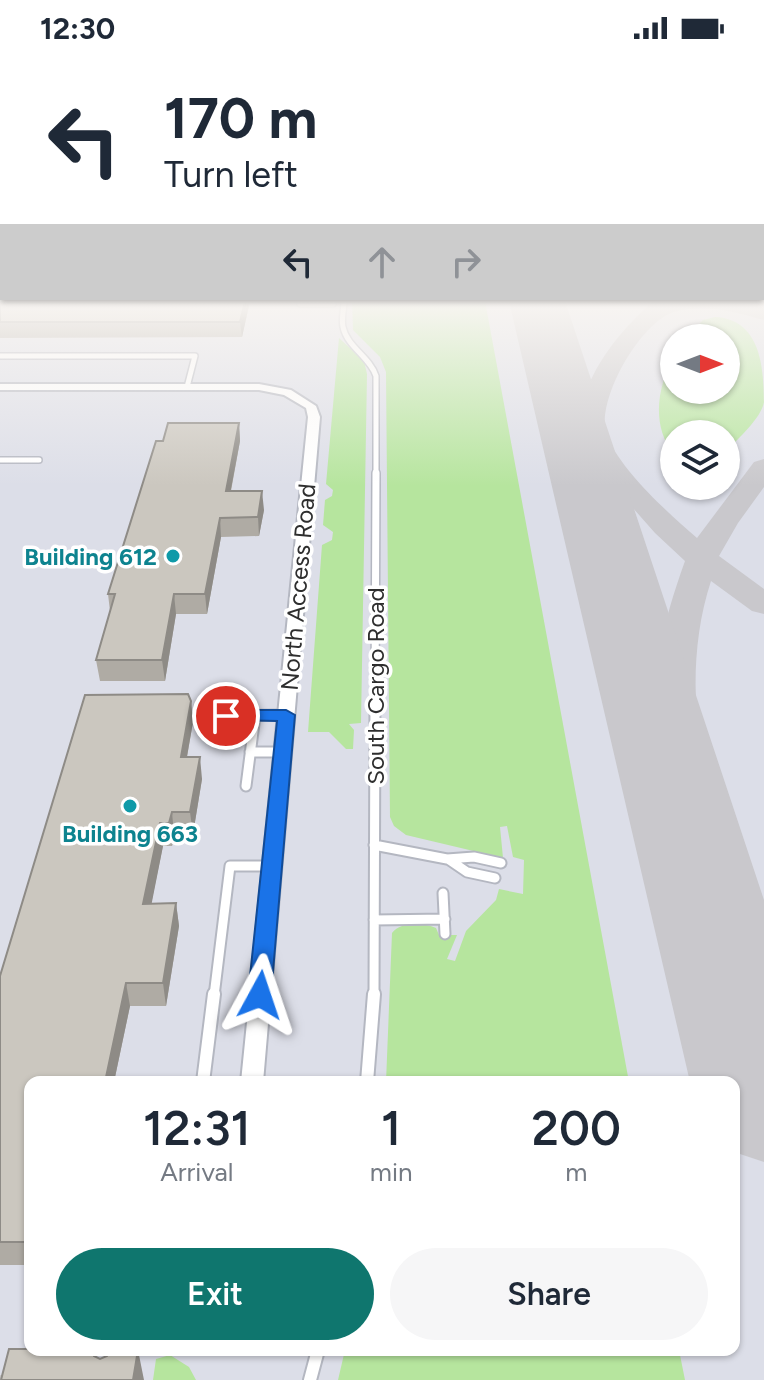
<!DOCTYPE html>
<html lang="en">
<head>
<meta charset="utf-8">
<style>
  body { margin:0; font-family:Figtree,sans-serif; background:#f6f6f7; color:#1f2937; height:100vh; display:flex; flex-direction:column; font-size:30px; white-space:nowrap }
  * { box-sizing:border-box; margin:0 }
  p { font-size:26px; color:#747a83 }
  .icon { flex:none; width:44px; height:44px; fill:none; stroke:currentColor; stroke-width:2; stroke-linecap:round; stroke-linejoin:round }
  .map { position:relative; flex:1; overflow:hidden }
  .details { position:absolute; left:24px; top:1020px; width:716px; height:280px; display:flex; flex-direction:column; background:#fff; border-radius:16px; box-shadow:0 2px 6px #0004 }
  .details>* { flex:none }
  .banner { position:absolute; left:0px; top:0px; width:764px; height:244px; box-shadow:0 2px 6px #0004; background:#fff; color:#1f2937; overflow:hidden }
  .needle { width:52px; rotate:90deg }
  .tools { position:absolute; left:660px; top:268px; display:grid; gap:16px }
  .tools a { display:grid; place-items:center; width:80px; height:80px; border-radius:50%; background:#fff; box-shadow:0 2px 6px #0004; font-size:40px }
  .pin { position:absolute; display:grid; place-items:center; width:68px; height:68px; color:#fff; margin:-34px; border:4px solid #fff; border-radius:50%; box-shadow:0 2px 8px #0007 }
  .me { position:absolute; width:88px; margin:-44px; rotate:5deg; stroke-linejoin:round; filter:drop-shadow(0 0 6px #0008) }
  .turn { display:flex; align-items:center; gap:28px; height:168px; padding:0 32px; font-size:36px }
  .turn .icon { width:104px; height:104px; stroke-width:2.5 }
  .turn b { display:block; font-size:56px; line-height:68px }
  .lanes { display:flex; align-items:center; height:76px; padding:0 32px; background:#0003; justify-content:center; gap:40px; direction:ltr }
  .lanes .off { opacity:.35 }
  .eta { display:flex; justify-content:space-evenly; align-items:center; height:136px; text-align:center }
  .eta b { font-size:48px; font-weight:600; line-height:56px }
  .button { display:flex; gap:16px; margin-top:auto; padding:16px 32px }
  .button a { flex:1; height:92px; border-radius:48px; background:#0f766e; color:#fff; font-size:32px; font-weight:600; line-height:92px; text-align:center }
  .button a+a { background:#f6f6f7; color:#1f2937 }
  .status { display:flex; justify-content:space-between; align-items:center; height:56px; padding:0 40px; background:#fff; direction:ltr }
  .status svg { height:22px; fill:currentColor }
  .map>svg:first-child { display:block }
  .airport { fill:#dcdee8; fill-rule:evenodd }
  .green { fill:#b6e59e }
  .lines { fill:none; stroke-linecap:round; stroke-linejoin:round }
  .taxiway { fill:#c9c8cc; fill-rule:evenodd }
  .runway { fill:#c9c8cc; fill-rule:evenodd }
  .service-far3-casing { stroke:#b4b7c1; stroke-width:8 }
  .service-far2-casing { stroke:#b4b7c1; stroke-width:10 }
  .service-far1-casing { stroke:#b4b7c1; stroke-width:13 }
  .service-casing { stroke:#b4b7c1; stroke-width:16 }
  .minor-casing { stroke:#b4b7c1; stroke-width:4 }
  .path { stroke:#c9c9c9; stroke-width:4; stroke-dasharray:9 6; stroke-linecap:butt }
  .service-far3 { stroke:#fff; stroke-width:5 }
  .service-far2 { stroke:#fff; stroke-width:7 }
  .service-far1 { stroke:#fff; stroke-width:9 }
  .service { stroke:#fff; stroke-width:12 }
  .minor { fill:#fff; fill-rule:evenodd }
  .wall { fill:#afaba4 }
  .shaded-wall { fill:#8e8b86 }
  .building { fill:#cbc7bf; stroke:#8e8b86; stroke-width:2 }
  .route { fill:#1a73e8; stroke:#114b97; stroke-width:2 }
  .culture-dot { fill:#0f9aa8; stroke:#fff; stroke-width:3 }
  .labels { text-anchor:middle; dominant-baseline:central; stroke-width:7; stroke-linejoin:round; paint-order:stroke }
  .culture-label { font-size:24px; font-weight:bold; fill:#0d838f; stroke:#fff; text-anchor:end }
  .street-label { font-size:24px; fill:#2e2e2e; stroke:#fff }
</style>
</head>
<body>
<div class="status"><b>12:30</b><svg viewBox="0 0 49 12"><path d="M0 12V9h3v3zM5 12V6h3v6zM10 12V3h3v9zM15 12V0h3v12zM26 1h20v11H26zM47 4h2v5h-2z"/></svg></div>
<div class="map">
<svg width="764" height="1324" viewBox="0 0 764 1324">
  <rect width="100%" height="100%" fill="#efe9e1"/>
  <!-- airport -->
  <path class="airport" d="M0,245H764V1324H0ZM674,282H726V334H674ZM674,378H726V430H674ZM30,1026H734V1294H30Z"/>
  <!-- green -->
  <path class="green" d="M352,245H485L629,1026H386L392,877C401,865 423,866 436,872L439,879H457L447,903L455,905L466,875L496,844L499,833L523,838L524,804L513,801L507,770L500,771L503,802L406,779L394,770L390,761L386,316L380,301L353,274Z
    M715,261C759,263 764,308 764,346C761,363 737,383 726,396V378H674V399C651,369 657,332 674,300V334H726V282H686L703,264Z
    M339,282L364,305L367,318L361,667L349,668L354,674L353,693H346L329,676H308L322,489L332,484L333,476L323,469L325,444L332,440L333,434L326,428Z
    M345,1294H679L685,1324H338Z
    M170,1299L189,1311L196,1324H153L156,1303Z"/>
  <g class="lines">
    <!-- taxiway -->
    <path class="taxiway" d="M653,245H747L764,250V264C734,256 705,247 674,256C640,266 592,349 608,383C625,418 668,457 697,482L754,406L764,403V431L738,467L719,500L764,533V558L752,555L711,525C679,623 703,727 727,824L740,828L764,875V942L747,937L733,908L720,912L703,907L697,895C678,798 650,698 660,599C664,566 674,536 685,505L655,477L610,426L615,467L611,473L600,476L589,473L585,467L579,381L542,303L545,298H563L584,341C598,301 623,273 653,245Z"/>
    <!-- runway -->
    <path class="runway" d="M509,245H565L764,844V1106L734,1096V1026H690Z"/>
    <defs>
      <path id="service-far3" d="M301,245L300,248H333V245
        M344,245C344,253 341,263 343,271C347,291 370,301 376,320V419
        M0,300H195L187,331
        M0,404H39"/>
      <path id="service-far2" d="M375,645L376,417"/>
      <path id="service-far1" d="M198,660L285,659
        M250,696H282
        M246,730L255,660
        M374,789L447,803L474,801L501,807
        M448,803L467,816L495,822
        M443,837L445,878
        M374,864L445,863
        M214,940L230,810H271
        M374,940L375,643"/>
      <path id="service" d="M203,1026L214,938
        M367,1026L374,938
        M310,1324L318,1294"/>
      <path id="minor" d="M0,328H259L291,334L316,350L320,361L263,1026H241L308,361L306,352L284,339L259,334H0Z"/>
    </defs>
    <!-- service-far3 casing -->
    <use href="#service-far3" class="service-far3-casing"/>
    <!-- service-far2 casing -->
    <use href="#service-far2" class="service-far2-casing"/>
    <!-- service-far1 casing -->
    <use href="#service-far1" class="service-far1-casing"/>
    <!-- service casing -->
    <use href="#service" class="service-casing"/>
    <!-- minor casing -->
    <use href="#minor" class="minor-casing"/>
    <!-- path -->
    <path class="path" d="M0,1321H10L9,1324"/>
    <!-- service-far3 -->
    <use href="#service-far3" class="service-far3"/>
    <!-- service-far2 -->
    <use href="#service-far2" class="service-far2"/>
    <!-- service-far1 -->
    <use href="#service-far1" class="service-far1"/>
    <!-- service -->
    <use href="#service" class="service"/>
    <!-- minor -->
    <use href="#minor" class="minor"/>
  </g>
  <!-- wall -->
  <path class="wall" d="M0,245H250L242,281L0,282Z
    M239,367L240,385L231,435L264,454L259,480L221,481L207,558H176L165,625H100L96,604L110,555L108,538L163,385Z
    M191,645L193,666L187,701L202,723L193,778H174L172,790H163L151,848L176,847L179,870L166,950H130L114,1026H30V1209H0V920Z"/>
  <!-- shaded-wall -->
  <path class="shaded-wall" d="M245,245H250L242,281L240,266Z
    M239,367L240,385L227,454L226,435Z
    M262,435L264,454L259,480L258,461Z
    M220,462L221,481L207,558L205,538Z
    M174,538L176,558L165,625L162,604Z
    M191,645L193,666L183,723L181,701Z
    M200,701L202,723L193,778L190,756Z
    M172,756L174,778L172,790L169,767Z
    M160,767L163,790L147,871L143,848Z
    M176,847L179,870L166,950L163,927Z
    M126,927L130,950L114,1026H105Z
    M138,1294L144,1324H133Z"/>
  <!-- building -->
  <path class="building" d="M0,245H245L240,266H0Z
    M168,367H239L226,435H262L258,461L220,462L205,538H174L162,604H96L115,538H108L156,385H163Z
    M188,638L191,645L181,701H200L190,756H172L169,767H160L143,848L176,847L163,927H126L105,1026H30V1186H0V920L85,639Z
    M9,1293H30V1294H92L94,1300L100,1303L107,1300L110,1294H138L133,1324H1Z"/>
  <!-- sky -->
  <linearGradient id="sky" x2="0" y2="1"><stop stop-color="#7abfeb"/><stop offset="0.57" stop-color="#f8f5f2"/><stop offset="1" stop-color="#f8f5f2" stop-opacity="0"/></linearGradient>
  <rect width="764" height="430" fill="url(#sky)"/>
  <!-- route -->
  <path class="route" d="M226,654H286L295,659L271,939L268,945L260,948L252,945L248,939L277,665L220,664L217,660Z"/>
  <!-- markers -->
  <g class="culture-dot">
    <circle cx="173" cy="500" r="8"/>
    <circle cx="130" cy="750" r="8"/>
  </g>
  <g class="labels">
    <!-- culture labels -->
    <g class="culture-label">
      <text x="157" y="500">Building 612</text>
      <text x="130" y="777" text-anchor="middle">Building 663</text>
    </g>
    <!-- street labels -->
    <g class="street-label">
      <text transform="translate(298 531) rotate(-85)">North Access Road</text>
      <text transform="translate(375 630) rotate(-90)">South Cargo Road</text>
    </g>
  </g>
</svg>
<div class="tools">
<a><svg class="needle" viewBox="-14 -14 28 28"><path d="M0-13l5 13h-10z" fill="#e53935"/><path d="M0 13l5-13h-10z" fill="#747a83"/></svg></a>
<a><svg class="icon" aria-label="layers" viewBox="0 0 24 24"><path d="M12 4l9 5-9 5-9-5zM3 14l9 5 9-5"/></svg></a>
</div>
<div class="pin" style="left:226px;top:660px;background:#d93025"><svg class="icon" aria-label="arrive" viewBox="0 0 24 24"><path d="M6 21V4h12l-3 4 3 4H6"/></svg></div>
<svg class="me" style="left:260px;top:939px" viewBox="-20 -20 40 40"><path d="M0-17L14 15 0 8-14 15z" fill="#1a73e8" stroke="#fff" stroke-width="4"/></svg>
<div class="banner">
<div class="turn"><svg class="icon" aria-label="left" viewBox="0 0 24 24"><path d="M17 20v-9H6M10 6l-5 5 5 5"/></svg><div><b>170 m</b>Turn left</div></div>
<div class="lanes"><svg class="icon" aria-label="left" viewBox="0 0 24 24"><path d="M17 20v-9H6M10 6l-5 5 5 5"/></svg><svg class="icon off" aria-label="ahead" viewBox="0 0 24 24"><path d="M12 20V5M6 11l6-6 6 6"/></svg><svg class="icon off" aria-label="right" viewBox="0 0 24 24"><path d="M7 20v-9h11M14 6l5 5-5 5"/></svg></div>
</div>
<section class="details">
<div class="eta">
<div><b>12:31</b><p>Arrival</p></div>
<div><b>1</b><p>min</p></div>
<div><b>200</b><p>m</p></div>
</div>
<div class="button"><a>Exit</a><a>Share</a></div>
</section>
</div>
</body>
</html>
